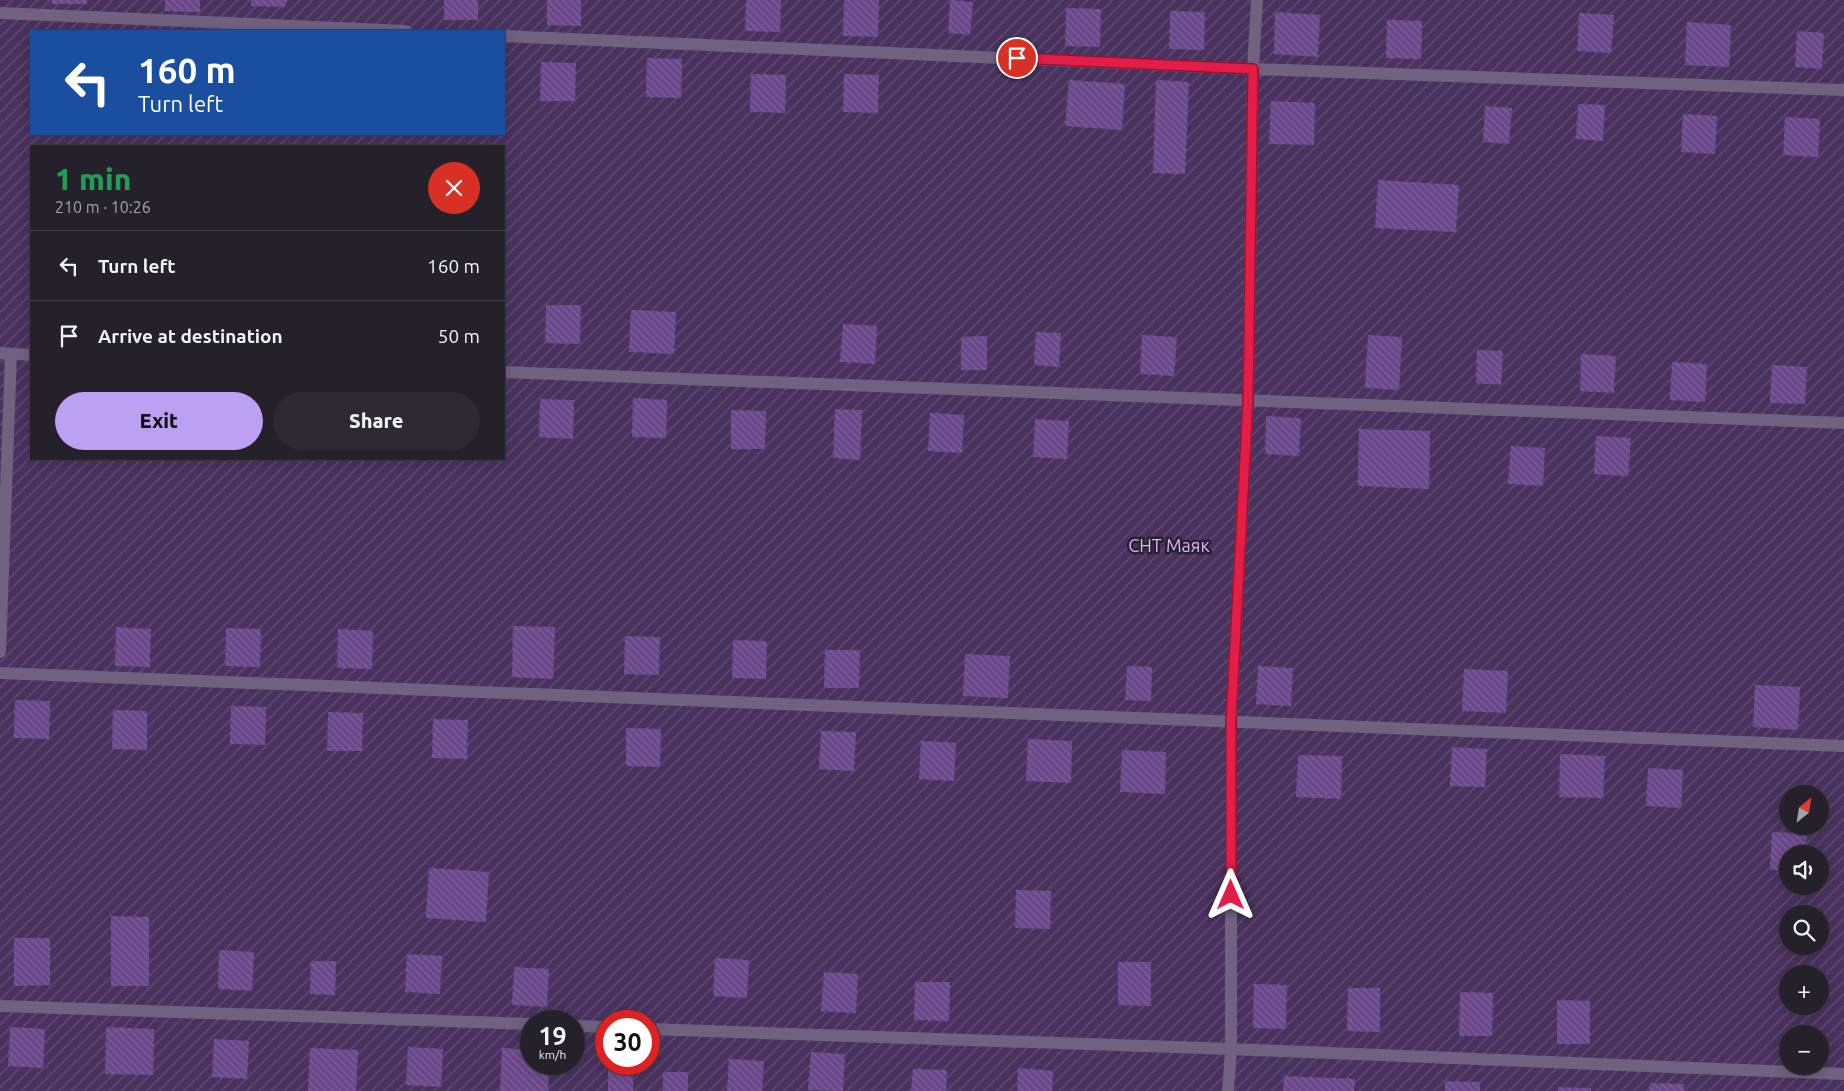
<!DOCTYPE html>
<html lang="en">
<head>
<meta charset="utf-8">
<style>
  body { margin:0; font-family:Ubuntu,sans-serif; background:#2d2932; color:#f1f3f6; height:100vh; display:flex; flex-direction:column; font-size:19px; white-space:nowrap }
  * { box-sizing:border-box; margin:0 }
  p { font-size:16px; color:#a3a3a8 }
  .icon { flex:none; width:28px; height:28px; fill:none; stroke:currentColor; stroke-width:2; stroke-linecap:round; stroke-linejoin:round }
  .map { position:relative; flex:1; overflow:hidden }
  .details { position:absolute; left:30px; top:145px; width:475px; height:315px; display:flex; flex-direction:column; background:#25212a; border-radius:0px; box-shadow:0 2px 12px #0003,0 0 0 1px #423e47 }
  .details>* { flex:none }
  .top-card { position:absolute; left:30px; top:30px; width:475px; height:105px; border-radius:0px; box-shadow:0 2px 12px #0003,0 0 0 1px #423e47; background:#1a4fa0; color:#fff; overflow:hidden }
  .needle { width:32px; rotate:30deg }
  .controls { position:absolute; left:1779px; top:785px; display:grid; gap:10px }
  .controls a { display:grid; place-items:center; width:50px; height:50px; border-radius:50%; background:#25212a; box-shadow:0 2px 12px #0003,0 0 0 1px #423e47; font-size:25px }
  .speed { position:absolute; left:520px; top:1010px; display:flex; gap:10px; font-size:25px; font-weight:700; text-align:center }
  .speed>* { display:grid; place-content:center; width:65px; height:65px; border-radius:50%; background:#25212a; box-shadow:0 2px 12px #0003,0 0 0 1px #423e47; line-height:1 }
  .speed small { font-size:12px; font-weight:400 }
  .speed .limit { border:8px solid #d22; background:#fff; color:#111 }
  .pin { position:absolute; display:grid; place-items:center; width:42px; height:42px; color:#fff; margin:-21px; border:2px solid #fff; border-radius:50%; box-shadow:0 1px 5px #0007 }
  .me { position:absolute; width:55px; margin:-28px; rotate:0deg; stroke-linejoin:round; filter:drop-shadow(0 0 4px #0008) }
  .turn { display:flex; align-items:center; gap:18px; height:105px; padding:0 25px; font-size:22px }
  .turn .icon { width:65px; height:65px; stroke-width:2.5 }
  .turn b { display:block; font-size:35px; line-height:42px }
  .round { display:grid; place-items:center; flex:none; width:52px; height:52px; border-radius:26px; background:#2d2932 }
  .head { display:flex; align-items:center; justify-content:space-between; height:85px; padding:0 25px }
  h1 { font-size:30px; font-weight:800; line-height:38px; color:#1e9e55 }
  .primary-button { display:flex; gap:10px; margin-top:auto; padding:10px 25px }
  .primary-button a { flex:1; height:58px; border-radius:30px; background:#bca0f2; color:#111; font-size:20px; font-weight:800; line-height:58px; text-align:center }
  .primary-button a+a { background:#2d2932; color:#f1f3f6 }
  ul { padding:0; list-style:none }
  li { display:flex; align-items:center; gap:15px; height:70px; padding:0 25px; border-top:1px solid #423e47 }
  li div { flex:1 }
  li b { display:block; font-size:19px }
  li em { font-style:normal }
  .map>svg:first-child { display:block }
  .garden { fill:url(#garden-furrows); fill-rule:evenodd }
  .building { fill:url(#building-back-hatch) }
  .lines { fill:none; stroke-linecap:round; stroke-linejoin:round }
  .minor { stroke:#6f617f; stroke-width:12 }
  .route-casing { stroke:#92132f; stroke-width:12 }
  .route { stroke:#e11d48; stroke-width:9 }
  .labels { text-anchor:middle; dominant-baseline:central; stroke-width:5; stroke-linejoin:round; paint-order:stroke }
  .park-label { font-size:18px; fill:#d8b2fe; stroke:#28222d }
</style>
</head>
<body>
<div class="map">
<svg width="1844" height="1091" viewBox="0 0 1844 1091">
  <defs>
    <pattern id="garden-furrows" width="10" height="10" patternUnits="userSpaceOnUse" patternTransform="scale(1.25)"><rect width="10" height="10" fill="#49325e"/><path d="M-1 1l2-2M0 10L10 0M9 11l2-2" fill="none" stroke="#634f75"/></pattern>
    <pattern id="building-back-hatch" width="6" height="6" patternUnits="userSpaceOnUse" patternTransform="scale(1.25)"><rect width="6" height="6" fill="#6b478b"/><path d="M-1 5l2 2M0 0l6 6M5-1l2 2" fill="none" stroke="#80619b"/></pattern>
  </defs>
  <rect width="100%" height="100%" fill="#312c38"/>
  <!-- garden -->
  <path class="garden" d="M0,0H1844V1091H0ZM31,31H504V134H31ZM31,146H504V459H31ZM1788,794H1820V826H1788ZM1788,854H1820V886H1788ZM1788,914H1820V946H1788ZM1788,974H1820V1006H1788ZM531,1021H574V1064H531ZM606,1021H649V1064H606ZM1788,1034H1820V1066H1788Z"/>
  <!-- building -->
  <path class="building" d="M52,0H87V4H52Z
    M165,0H200V12L165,11Z
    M251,0H286L285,7L251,6Z
    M444,0H478V20H444Z
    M547,0H581V26L547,25Z
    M746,0H781L780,32L745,31Z
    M844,0H879L878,37L843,36Z
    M950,0L973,2L970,35L948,33Z
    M1066,8L1101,9L1100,47L1065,46Z
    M1170,11L1205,12L1204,50L1169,49Z
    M1275,12L1320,15L1318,57L1274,54Z
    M1579,13L1614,15L1611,53L1577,51Z
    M1387,20L1422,21L1421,59L1386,58Z
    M1687,22L1731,25L1729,67L1685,65Z
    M1797,31L1824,33L1822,69L1795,67Z
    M647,58L682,59L681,98L646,97Z
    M541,62L576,63L575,101H540Z
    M751,74L786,75L785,113L750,112Z
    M844,74L879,75L878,113L843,112Z
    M1069,80L1125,84L1122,130L1065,126Z
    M1156,80L1189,82L1185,174L1153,173Z
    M1271,101L1315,103L1314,145L1269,144Z
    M1578,104L1605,105L1603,141L1576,139Z
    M1485,106L1512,108L1509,144L1483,142Z
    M1683,114L1717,116L1715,154L1681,152Z
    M1785,117L1820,119L1818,157L1783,155Z
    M1378,180L1459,185L1456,232L1375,228Z
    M546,305H581L580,344L545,343Z
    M631,310L676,312L674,354L629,352Z
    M843,324L877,326L875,364L840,362Z
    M1036,332L1061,333L1059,367L1034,365Z
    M1142,335L1177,337L1174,376L1140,374Z
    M1368,335L1402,337L1399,390L1365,388Z
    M987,336V370H961V337Z
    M1477,350L1503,351L1501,385L1476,383Z
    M1581,354L1616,356L1614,393L1580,391Z
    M1672,362L1707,364L1705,402L1670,400Z
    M1772,365L1807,367L1805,404L1770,403Z
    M633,398L667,400L666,438L632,437Z
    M540,399L574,400L573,439L539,437Z
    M835,409L862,410L860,460L833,458Z
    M731,410L766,411L765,449H731Z
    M930,413L964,415L962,453L928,451Z
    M1266,416L1301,418L1299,456L1265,454Z
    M1035,419L1069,421L1067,459L1033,457Z
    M1359,429L1430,431L1429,489L1358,486Z
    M1596,436L1631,438L1628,476L1594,474Z
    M1511,446L1545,448L1543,486L1508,484Z
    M513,626L555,627L553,679L512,677Z
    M116,627L151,629L150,667L115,666Z
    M226,628L261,629L260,667L225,666Z
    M338,629L373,631L372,669L337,668Z
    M625,636L660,637L659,675L624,674Z
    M733,640L767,641L766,679L732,678Z
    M825,650H860L859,688H824Z
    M965,654L1010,656L1008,698L963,696Z
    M1127,666L1152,667L1151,701L1125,700Z
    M1258,666L1293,668L1291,706L1256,704Z
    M1464,669L1508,671L1506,713L1462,711Z
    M1755,685L1800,687L1798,730L1753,727Z
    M15,700L50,701L49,739L14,738Z
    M231,706L266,707L265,745L230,744Z
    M113,710L147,711V750L112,749Z
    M328,712L363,713L362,751H327Z
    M433,719L468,720L467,759L432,758Z
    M626,728L661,729L660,767L626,766Z
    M821,731L856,732L854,771L819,769Z
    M1028,739L1072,741L1071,783L1026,781Z
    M921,741L956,743L954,781L919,779Z
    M1452,747L1487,749L1485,787L1450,786Z
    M1122,750L1166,752L1165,794L1120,792Z
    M1560,754L1605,756L1603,798L1559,797Z
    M1298,755L1342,756L1341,799L1296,797Z
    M1648,768L1683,770L1681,808L1646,806Z
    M1772,832L1807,834L1806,854H1788V871L1770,870Z
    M429,868L489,872L486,922L426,918Z
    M1016,890L1051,891L1050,929L1015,928Z
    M111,916L149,917V986H111Z
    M14,938H50V985L14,986Z
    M219,950L254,952L252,991L218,989Z
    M407,954L442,956L440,994L405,992Z
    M715,958L749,960L747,998L713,996Z
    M311,961H336L335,995L310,994Z
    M1118,962H1151V1006L1118,1005Z
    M514,967L549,969L547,1007L512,1005Z
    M824,972L858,974L856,1013L821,1011Z
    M915,982H950L949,1021L914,1020Z
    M1254,984L1287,985L1286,1029L1253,1028Z
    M1348,988H1380V1032L1347,1031Z
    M1460,992L1493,993L1492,1036H1459Z
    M1557,1000L1590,1001V1044H1557Z
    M10,1027L45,1029L43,1068L8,1066Z
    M106,1027L154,1029L153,1075L105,1074Z
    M214,1039L249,1041L247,1079L212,1077Z
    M408,1047L443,1049L441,1087L406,1085Z
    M310,1048L358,1050L356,1091H308Z
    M502,1048L531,1050V1064H549L548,1091H500Z
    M811,1052L845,1054L843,1091L808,1090Z
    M729,1059L764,1061L762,1091H727Z
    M1018,1068L1053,1071L1052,1091H1017Z
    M608,1069H633V1091H608Z
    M913,1069L947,1070L946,1091H911Z
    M663,1072H688V1091H663Z
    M1284,1076L1355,1079L1354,1091H1283Z
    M1445,1081L1480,1082V1091H1445Z
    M1650,1083L1684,1084V1091H1649Z
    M1558,1087L1591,1088V1091H1558Z"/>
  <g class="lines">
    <!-- minor -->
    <path class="minor" d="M0,13L406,31
      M504,36L1253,69L1844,90
      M0,353L31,355
      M504,372L1844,423
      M0,652L11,354
      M0,673L1844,746
      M0,1006L531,1024
      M574,1026L606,1027
      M649,1029L1231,1049L1844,1074
      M1228,1091L1231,1049V721L1248,401L1253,69L1257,0"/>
  </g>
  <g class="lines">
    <defs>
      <path id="route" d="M1017,58L1253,69L1248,401L1231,721V895"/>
    </defs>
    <!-- route casing -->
    <use href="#route" class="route-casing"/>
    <!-- route -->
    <use href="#route" class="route"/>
  </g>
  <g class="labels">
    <!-- park labels -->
    <g class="park-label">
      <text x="1169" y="545">СНТ Маяк</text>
    </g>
  </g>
</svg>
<div class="controls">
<a><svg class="needle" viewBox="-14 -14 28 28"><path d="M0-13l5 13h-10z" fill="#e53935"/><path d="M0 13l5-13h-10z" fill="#a3a3a8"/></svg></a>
<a><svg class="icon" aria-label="sound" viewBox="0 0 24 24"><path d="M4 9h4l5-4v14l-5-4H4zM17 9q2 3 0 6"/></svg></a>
<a><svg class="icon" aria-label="search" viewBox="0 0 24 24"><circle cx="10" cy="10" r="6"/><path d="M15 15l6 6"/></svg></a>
<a>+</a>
<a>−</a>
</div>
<div class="speed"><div>19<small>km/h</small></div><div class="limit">30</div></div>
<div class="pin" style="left:1017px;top:58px;background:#d93025"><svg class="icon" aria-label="arrive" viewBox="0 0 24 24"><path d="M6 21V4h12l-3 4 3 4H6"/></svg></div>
<svg class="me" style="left:1231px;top:895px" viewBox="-20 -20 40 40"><path d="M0-17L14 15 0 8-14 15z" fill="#e11d48" stroke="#fff" stroke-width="4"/></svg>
<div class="top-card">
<div class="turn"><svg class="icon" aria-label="left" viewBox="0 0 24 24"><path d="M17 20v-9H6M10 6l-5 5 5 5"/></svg><div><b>160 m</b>Turn left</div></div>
</div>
<section class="details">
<div class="head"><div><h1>1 min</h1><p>210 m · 10:26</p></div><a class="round" style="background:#d93025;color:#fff"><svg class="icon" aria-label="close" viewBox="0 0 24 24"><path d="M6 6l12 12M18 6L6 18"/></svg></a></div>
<ul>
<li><svg class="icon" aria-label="left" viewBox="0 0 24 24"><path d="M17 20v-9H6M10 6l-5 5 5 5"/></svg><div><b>Turn left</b></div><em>160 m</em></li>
<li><svg class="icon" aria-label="arrive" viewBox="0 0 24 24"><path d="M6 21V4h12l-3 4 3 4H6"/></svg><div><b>Arrive at destination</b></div><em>50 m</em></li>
</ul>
<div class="primary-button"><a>Exit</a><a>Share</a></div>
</section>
</div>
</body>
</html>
